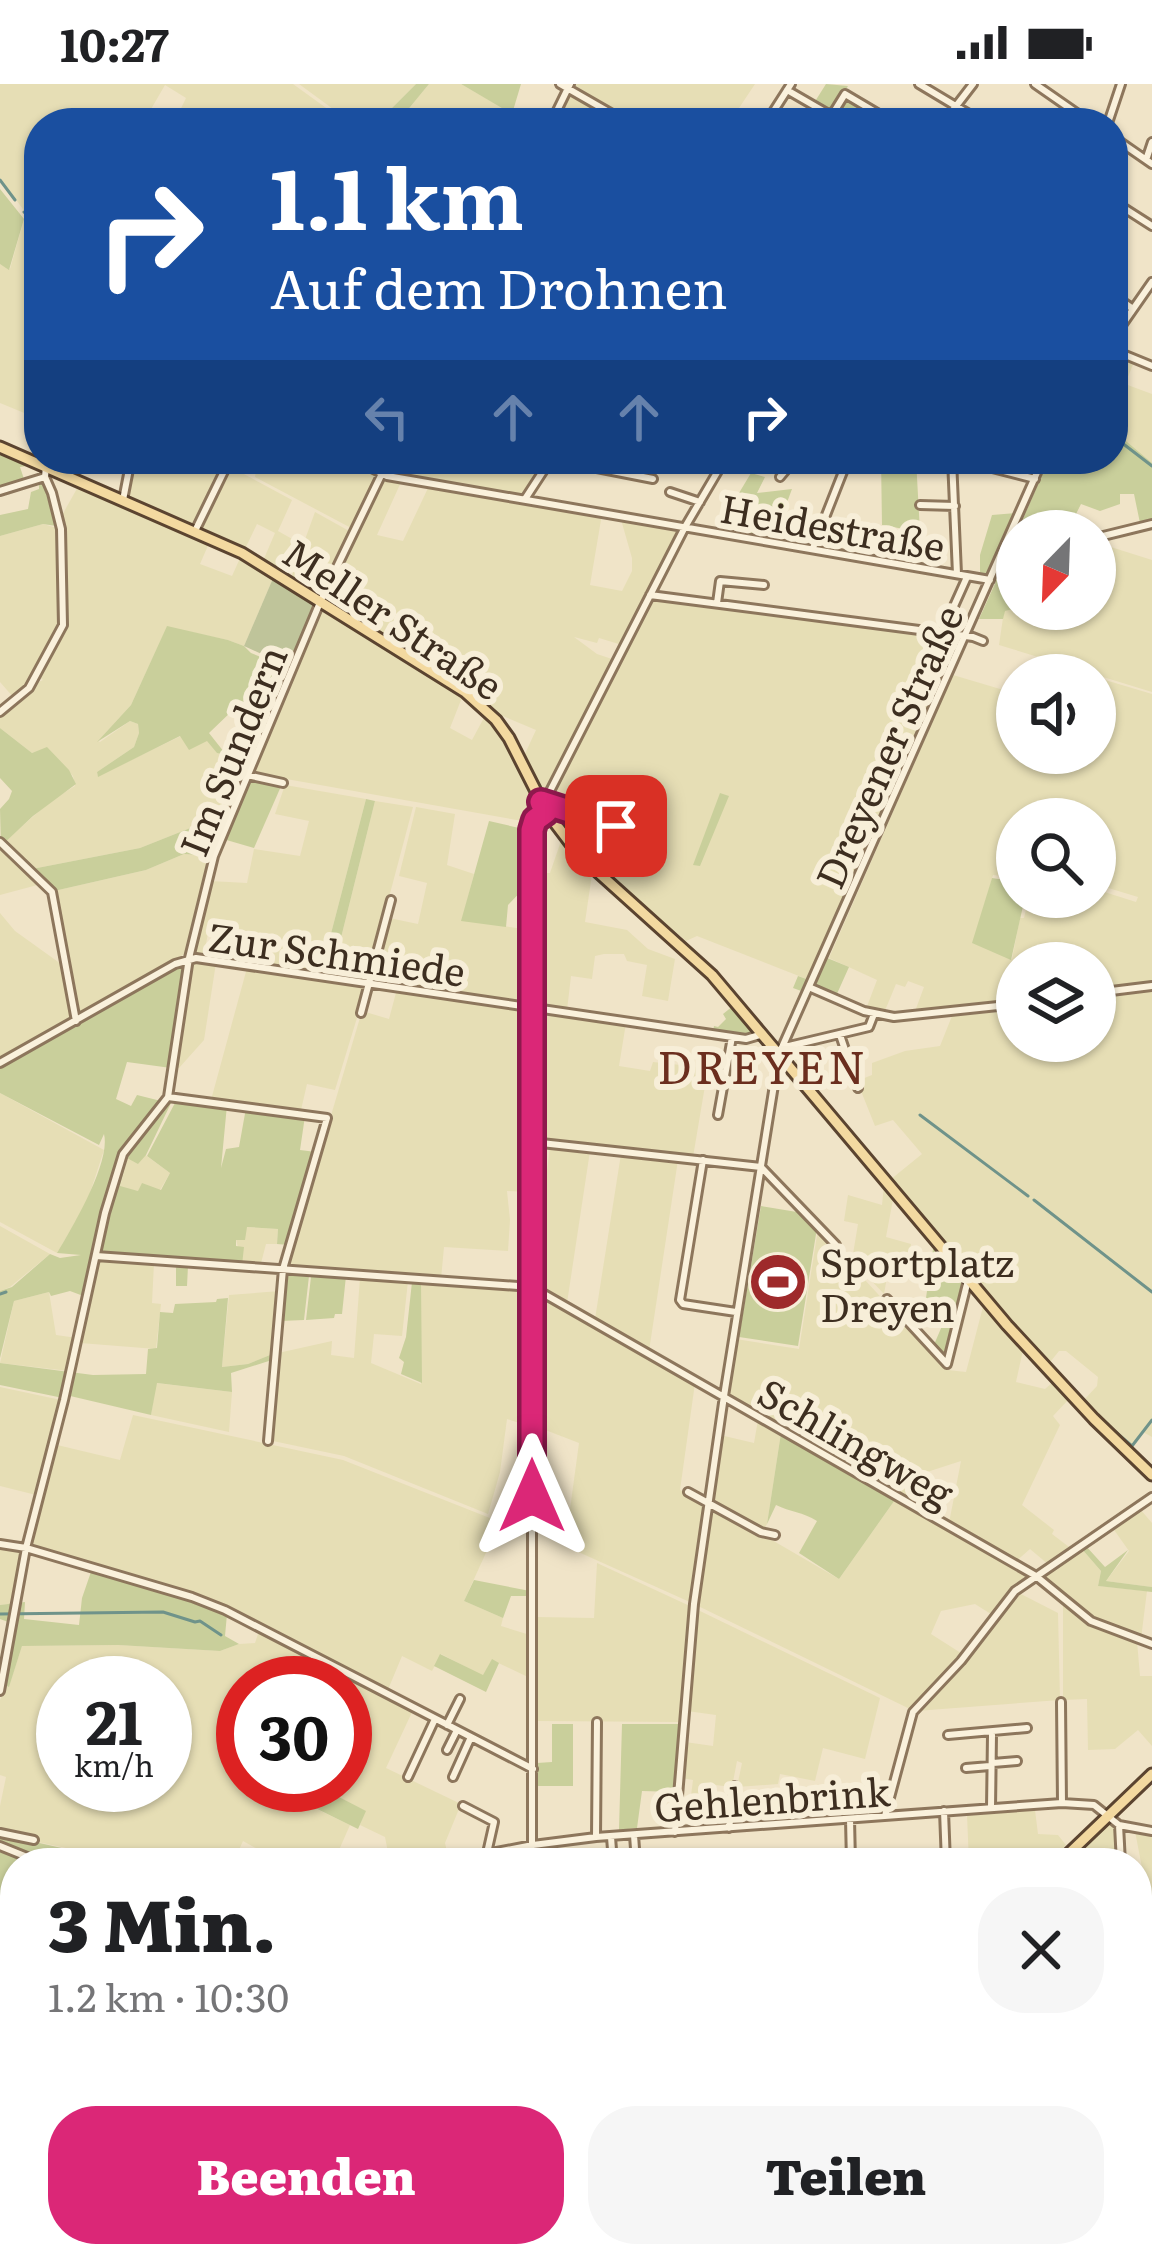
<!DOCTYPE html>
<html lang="de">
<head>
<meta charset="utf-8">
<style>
  body { margin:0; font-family:Literata,serif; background:#f6f6f6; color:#202124; height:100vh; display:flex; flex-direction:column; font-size:45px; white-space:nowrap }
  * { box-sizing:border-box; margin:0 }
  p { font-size:39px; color:#757577 }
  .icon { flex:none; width:66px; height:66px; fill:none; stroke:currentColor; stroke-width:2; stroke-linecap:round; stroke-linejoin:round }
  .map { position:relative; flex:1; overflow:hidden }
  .side { position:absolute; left:0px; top:1764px; width:1152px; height:420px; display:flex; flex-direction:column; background:#fff; border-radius:48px 48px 0 0; box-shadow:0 3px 9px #0004 }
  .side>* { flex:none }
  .banner { position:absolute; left:24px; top:24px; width:1104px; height:366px; border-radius:48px; box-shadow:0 3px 9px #0004; background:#1a4fa0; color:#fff; overflow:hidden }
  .needle { width:78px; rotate:203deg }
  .controls { position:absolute; left:996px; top:426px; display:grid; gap:24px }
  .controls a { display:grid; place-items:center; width:120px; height:120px; border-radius:50%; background:#fff; box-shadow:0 3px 9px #0004; font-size:60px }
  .speed { position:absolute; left:36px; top:1572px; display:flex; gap:24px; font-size:60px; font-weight:700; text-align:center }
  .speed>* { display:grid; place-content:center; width:156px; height:156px; border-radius:50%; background:#fff; box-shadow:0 3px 9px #0004; line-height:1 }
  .speed small { font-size:30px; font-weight:400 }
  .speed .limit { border:18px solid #d22; background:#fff; color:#111 }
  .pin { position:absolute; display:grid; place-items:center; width:102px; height:102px; color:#fff; margin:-51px; border-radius:24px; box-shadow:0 6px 18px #0006 }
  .me { position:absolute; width:132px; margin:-66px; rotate:0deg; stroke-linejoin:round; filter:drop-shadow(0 0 9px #0008) }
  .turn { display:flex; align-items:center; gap:42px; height:252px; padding:0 48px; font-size:54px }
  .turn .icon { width:156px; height:156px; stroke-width:2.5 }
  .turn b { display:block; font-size:84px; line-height:102px }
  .lanes { display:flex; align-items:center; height:114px; padding:0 48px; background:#0003; justify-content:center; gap:60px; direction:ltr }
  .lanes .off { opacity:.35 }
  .round { display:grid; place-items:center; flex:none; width:126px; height:126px; border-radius:48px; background:#f6f6f6 }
  .head { display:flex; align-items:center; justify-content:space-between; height:204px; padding:0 48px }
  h1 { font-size:72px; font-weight:800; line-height:90px }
  .primary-button { display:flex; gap:24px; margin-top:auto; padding:24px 48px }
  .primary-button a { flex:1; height:138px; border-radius:48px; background:#db2777; color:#fff; font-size:48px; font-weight:800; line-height:138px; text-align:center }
  .primary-button a+a { background:#f6f6f6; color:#202124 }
  .status { display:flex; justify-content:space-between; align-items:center; height:84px; padding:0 60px; background:#fff; direction:ltr }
  .status svg { height:33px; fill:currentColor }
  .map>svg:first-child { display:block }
  .farmland { fill:#e6deb5; fill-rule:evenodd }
  .green { fill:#c9cf9b }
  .cemetery { fill:#bfc49a }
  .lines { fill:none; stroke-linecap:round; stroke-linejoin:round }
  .stream { stroke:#6f938a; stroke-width:3 }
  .minor-casing { stroke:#8d765c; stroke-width:12 }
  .major-casing { stroke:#5b4430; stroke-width:15 }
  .minor { stroke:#faf1dc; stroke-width:6 }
  .major { stroke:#f3d9a0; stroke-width:9 }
  .route-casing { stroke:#8e194d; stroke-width:30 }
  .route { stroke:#db2777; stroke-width:21 }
  .labels { text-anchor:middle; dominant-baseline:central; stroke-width:12; stroke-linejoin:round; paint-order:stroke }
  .street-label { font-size:39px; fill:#3d2e20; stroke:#f7eed8 }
  .poi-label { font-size:39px; fill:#3d2e20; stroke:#f7eed8; text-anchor:start }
  .quarter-label { font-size:45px; letter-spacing:3px; fill:#6b2e1e; stroke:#f7eed8 }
</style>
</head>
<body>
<div class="status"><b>10:27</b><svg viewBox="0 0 49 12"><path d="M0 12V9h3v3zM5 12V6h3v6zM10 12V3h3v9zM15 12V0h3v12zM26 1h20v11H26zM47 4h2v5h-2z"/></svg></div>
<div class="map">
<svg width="1152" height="2184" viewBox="0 0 1152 2184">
  <rect width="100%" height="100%" fill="#f0e4c8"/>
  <!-- farmland -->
  <path class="farmland" d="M0,0H293L347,39H174L186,14L165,1L143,39H39V147L0,94Z
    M299,0H416L377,39H352Z
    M429,0H461L517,32L547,39H397Z
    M574,0H755L729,39H631L572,5Z
    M569,10L621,37L620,39H555Z
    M24,135L39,156V335L0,319V180L10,185Z
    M1113,269L1134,278L1125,300L1152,310V379L1113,346Z
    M133,375H228L197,441L193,442L126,413Z
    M258,375H281V382L311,389L317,375H349L376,391L373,402L353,445L255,393Z
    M392,375H548L524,412L519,413L388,389Z
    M229,382L292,416L278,447L301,460L288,491L263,477L275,449L257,440L245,465L200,445Z
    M382,394L402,396L377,451L403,457L429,402L602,430L590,501L622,507L632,487V474L620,432L681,444L622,561L599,554L597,559L574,553L597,570L615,576L545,710L540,708L524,672L536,646L498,630L444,589L328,515L326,512Z
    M79,401L210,457L200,480L232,492L241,472L274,492L244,562L228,556L167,543L131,621L98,657L100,658L130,637L138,640L139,649L134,663L97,688L98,692L181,652L207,656L243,694L228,729L140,764L32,785L4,758L52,716L75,702L73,692L47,664L32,669L0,644V630L32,601L43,596L38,592L62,552L66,520L61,433Z
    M315,428L351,448L322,509L317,510L291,494Z
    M43,440L57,444L60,540L25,606L14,614L0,598V452Z
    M1095,458L1152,476V608L999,561L1004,527L1017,524L1095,525Z
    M654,515L959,556L809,896L697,852L686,857L585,772L564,749L548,722L647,751L548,716L649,517Z
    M323,522L463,611L450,644L472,656L486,630L504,653L537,719L534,732L528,738L253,689Z
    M953,591L1017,610V669H1095V593L1152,610V898L1125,903L1128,909L1152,906V1353L1143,1348L1133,1362L1106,1337L1102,1339L1082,1318L1097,1302L1098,1293L1066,1267H1059L1047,1282L890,1096L922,1070L893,1036L875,1042L857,997L872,991V979L905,967L940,962L952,932L998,928L1002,918L914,930L924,903L908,897L905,903L896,900L884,929L866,925L877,896L829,874ZM1017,735H1095V800L1138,813L1136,818L1095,805V813H1029L1024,834H1020L1012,875L973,859L993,791L1017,794ZM1017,879H1095V957H1017Z
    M285,701L366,715L321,888L240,876L243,853L208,849L204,871L193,869L210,797L247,799L254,765L300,772L309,737L275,730Z
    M375,717L413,723L367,896L332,890Z
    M416,723L455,730L447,781L474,790L462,836L530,846V916L528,920L375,897L389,834L418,840L427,799L399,792Z
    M561,757L592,790L585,838L627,846L648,865L675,875L668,917L642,912L647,881L627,877L624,870H604L595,872L592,895L571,892L567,926L536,921L534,789H550Z
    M0,762L41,800L0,811Z
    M184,770L212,772L188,868L79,931L76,929L54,807L146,786Z
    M0,829L15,847L61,880L72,932L71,936L0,976Z
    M191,878L216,879L204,956L179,984H175Z
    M247,884L367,901L335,1006L307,1000L301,1026L211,1016Z
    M397,905L526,924L529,927L530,1108L507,1107L510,1136L508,1167L444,1163L441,1195L286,1183L362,927L389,935Z
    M539,926L626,939L619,982L650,987L653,978L708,984L693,1073L535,1056V929Z
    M0,1009L104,1066L87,1118L57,1169L0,1138Z
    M550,1062L590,1067L567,1219L535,1201L536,1088L547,1087Z
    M144,1070L170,1089L160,1106L138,1107L120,1103L128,1073Z
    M621,1070L678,1076L649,1267L595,1235Z
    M884,1101L894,1110L886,1153L911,1160L906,1197L887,1193L884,1210L852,1176L858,1140L844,1137L848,1111L882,1121Z
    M0,1142L50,1170L10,1203L0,1207Z
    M246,1143L278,1145L277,1160H266L260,1183L242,1181L236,1155Z
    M818,1145L948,1286L966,1288L984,1219L1023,1266L1016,1298L1045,1305L1053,1298L1069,1315L1053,1332L1060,1341L1022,1421L1054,1446L1052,1450L1073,1466L1049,1481L1030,1465L1015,1478L949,1439L961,1377L927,1388L917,1420L802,1354L808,1315L784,1311L778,1339L728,1311L736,1255L799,1265Z
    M100,1177L154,1179L152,1219L161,1220L156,1265L80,1259L97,1180Z
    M360,1194L408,1197L402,1252L374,1250L371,1279L421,1300V1198L530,1207L531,1343L507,1335L500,1388L488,1430L344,1372L273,1357L278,1269L332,1257L331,1271L354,1274Z
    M280,1207L275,1269L248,1280L222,1283L229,1211Z
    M49,1208L56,1251L77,1254L69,1287L0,1279L14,1217Z
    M538,1209L695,1299L680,1406L707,1418L692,1519L565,1462L579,1359L535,1342V1210Z
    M156,1299L232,1308L229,1348L151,1331Z
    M0,1303L61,1316L36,1411L0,1402Z
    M133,1331L343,1376L500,1438L464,1517L503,1534L501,1542L530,1551V1594L492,1576L483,1592L441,1570L432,1587L402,1572L387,1608L192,1512L31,1462L29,1459L53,1360L120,1376Z
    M758,1336L781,1349L767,1440L763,1447L711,1416L720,1351L754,1359Z
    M897,1413L1031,1493L994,1532L975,1520L941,1527L931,1550L964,1571L912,1626L696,1521L710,1420L839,1495Z
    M1140,1425L1152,1439V1503L1106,1497L1129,1467L1112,1443Z
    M0,1462L18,1465L22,1471L13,1520L0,1521Z
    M1081,1464L1101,1487L1098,1502L1147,1507L1141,1555L1090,1533L1043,1495V1490Z
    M597,1479L692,1523L682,1638L537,1637V1533L594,1534Z
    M1017,1508L1058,1529L1060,1616L916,1627Z
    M1063,1517L1085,1535L1086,1541H1090V1538L1137,1557L1140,1592H1152V1662L1138,1646L1115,1665L1088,1666L1087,1615L1063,1616Z
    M700,1527L880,1614L865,1675L823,1664L815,1697L780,1690L778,1700L737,1703L742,1679L737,1677L732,1703L707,1700L701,1742L687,1743L693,1696L681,1694L685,1658L713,1662L716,1631L687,1627L695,1529Z
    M259,1547L413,1626L386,1684L461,1720L445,1759L448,1773L421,1779H390L385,1753L360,1741L365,1727L316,1701H345V1599H243V1701H281L275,1718L306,1720L350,1741L335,1775L336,1779H283L243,1757L233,1779H66V1764L0,1750V1722L6,1693L0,1691V1616L6,1603L9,1602L22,1562L118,1561L220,1567L239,1560L255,1559ZM63,1599H165V1701H63Z
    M1035,1726L1038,1750L1058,1751L1066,1761L1049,1779H969L967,1731Z
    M1109,1736L1118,1744L1120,1779H1066Z
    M1135,1747L1152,1749V1908L1137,1902V1792L1143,1789Z
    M1137,1908L1152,1914V2049L1139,2046L1143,2099L1137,2097Z
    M15,1960V2169H578L576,2184H0V1962L5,1964Z
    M1137,2139L1150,2144L1152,2142V2184H1057L1052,2179L1021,2177L1024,2169H1137Z
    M625,2169H687L673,2184H636Z
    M743,2169H891L907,2184H759Z
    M894,2169H955L953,2182L941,2179L934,2184H911Z"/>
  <!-- green -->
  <path class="green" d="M416,0H429L397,39H377Z
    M461,0H521L512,30Z
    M826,0L848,2L843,10L862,21L850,39L814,19Z
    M0,105L24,135L9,186L0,180Z
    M1113,346L1152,379V436L1140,439L1134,410H1120V420L1100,427L1081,420L1072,438L1048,429L1039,447L1018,446L1049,375H1113Z
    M0,367L32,381L20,383L25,398L0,404Z
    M881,375H916L920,448L882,441Z
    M751,389L765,393L757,409L792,405L773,456L749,452L754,436L760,428L758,423L748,421L742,432L727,429Z
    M44,396L62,431L63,443L43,440L0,452V431L28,425L31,408L39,405V397Z
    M1016,429L990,490L980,492V471L992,431Z
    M1017,478V524L1005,527L1003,535H979L1003,482Z
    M167,542L228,556L244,562L251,569L290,585L247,688H243L238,682L245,671L239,666L254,641L234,625L209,649L224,668L222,670L217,669L207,657L189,666L180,652L98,693L97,688L134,663L139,649L138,640L130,637L97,658L131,621Z
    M0,644L32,669L47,663L69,686L76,700L33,732L1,762L0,725L9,715L12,707L0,694Z
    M248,695L282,700L254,764L223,755Z
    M720,709L729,712L700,782L693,781Z
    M366,715L375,717L332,890L321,888Z
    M228,729L212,772L184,770L146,786L54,807L32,785L140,764Z
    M489,737L528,746L530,798L508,821L506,843L461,837Z
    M992,794L1017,798V813H1025L1011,876L972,859Z
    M820,871L849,883L836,912L809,899L804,908L793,904L798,892L809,896Z
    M180,879L186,884L171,984L127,978L116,1015L131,1022L137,1011L165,1018L171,1014L172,1017L146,1071L138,1080L127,1074L120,1102L138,1107L142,1099L161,1106L170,1089L147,1072L176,1017L227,1021L221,1084L226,1065L239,1063L246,1024L305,1032L300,1066L316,1068L289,1161L277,1160L278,1145L247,1143L245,1156H236V1162L244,1163L242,1181L177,1174V1180L188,1182L187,1202H176V1180L99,1177L92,1182L86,1213L70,1207L51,1212L49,1208L14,1217L0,1274V1207L12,1203L50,1170L60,1174L81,1171L57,1169C73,1142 111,1078 104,1050L99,1061L0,1009V983Z
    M733,922L754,944L751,952L713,947L714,942L718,943L726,935L723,930Z
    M761,1122L803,1129L817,1144L798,1262L739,1253Z
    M934,1158L966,1198L947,1277L933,1263L948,1228L925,1221Z
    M287,1188L309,1192L304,1236L280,1237Z
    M314,1190L346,1192L342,1230H335L334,1234L306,1236L311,1193Z
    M412,1198H421L422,1299L401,1290L404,1278L399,1274L406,1253Z
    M228,1214L222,1283L248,1280L275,1269V1275L231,1289L232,1308L157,1299L151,1331L66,1311L63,1314L0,1301V1279L93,1291L146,1290L148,1265L157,1264L160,1228L173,1229L175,1220L216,1218L217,1215Z
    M781,1349L897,1413L839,1495L799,1469L817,1437C803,1428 790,1428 776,1421L767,1440Z
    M1085,1461L1105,1483L1128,1466L1106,1497L1152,1503V1508L1098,1502L1101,1487L1081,1464Z
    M92,1485L202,1520L227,1530L225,1552L239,1560L220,1567L118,1561L22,1562L9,1603L2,1600L11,1539L0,1535V1521L25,1518L24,1535L79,1541L82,1514Z
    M474,1496L530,1507V1512H511L503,1534L464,1517Z
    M440,1570L483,1591L492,1575L499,1579L486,1608L434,1582Z
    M552,1640H573V1702H537V1679L552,1678Z
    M622,1640H682L676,1708L642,1707L637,1744L619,1746Z
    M281,1701H316L366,1727L358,1745L307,1720L294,1728L275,1719Z
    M0,1750L66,1765V1779H15V1884H0Z
    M955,2169H965L966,2175L971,2180L995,2179L997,2169H1024L1022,2177L1052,2179L1057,2184H956L953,2182Z"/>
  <!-- cemetery -->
  <path class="cemetery" d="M274,492L311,516L314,527L290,583L244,562Z"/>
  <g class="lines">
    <!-- stream -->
    <path class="stream" d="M0,96L15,116
      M24,128L27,131
      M1113,352L1152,382
      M920,1031L1028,1112
      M1034,1116L1152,1208
      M0,1210L6,1208
      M1070,1317L1092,1339
      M1099,1334L1132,1362L1152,1336
      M0,1530L163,1528L195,1538L200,1537L221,1551
      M892,2169L908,2184
      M933,2184L942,2178L964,2184
      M1014,2184L1017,2169"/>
    <defs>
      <path id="minor" d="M560,0L628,39
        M919,0L984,39
        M1035,0L1091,39
        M787,6L844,39
        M832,31L845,10L894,39
        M551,39L570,0
        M766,39L791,0
        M943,39L973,0
        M1108,39L1121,0
        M1113,53L1152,80
        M1146,76L1152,58
        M1113,117L1152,142
        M1113,138L1124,124
        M1113,211L1133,225
        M1113,254L1152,198
        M1113,266L1152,282
        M354,375L387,392L990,496
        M551,375L653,395
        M952,375L957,490
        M957,375L1035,395
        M634,389L643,375
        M780,393L795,375
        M0,407L45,393
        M670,408L700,418
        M525,415L551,375
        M123,416L131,375
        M920,421L955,422
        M195,447L230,375
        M1095,454L1152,440
        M813,464L848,375
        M998,477L1017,476
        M650,511L973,553L983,557
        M717,519L720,497L764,501
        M954,522L967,493
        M0,628L29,604L63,541L61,445L52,409L45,393L46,382
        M247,691L283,699
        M647,753L541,718L547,713L685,443L725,375
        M0,758L52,808L76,937
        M811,904L864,927L894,933L1017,920
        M1095,909L1152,902
        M361,929L391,816
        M840,951L858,1004
        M784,961L789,962L869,943L874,930
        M0,979L175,880L196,874L746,955L763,950
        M168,1013L327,1034L283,1185L268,1357
        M718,1031L732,953
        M532,1058L761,1083
        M703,1076L680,1216L683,1220L736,1228
        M761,1083L836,1161
        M96,1172L532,1203L1036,1492L1091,1537L1152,1560
        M887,1215L947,1280
        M947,1280L968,1196
        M688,1408L761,1448L775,1451
        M0,1460L26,1464L192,1513L225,1526L533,1685
        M0,1607L26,1464L64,1316L105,1129L123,1070L168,1013L189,874L214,772L321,516L389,375
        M1061,1618L1062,1719
        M447,1641L460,1615
        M948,1651L1027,1644
        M447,1666L457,1646
        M993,1679L1017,1677
        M966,1684L990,1682
        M408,1693L435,1635
        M453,1693L471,1653
        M463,1722L494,1738L487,1769
        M718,1724L760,1720
        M991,1724L992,1651
        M944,1727L946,1779
        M885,1732L913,1628L961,1577L1015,1507L1152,1413
        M850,1735L851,1779
        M1119,1741L1121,1779
        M729,1744L735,1702
        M675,1748L694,1520L724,1312L779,970L1043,375
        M0,1749L34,1756
        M634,1751L636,1779
        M596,1753L597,1638
        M611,1753L613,1779
        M0,1762L42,1779
        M899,1774V1779
        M439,1779L533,1761L596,1753L1062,1719L1094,1721L1119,1741L1152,1747
        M534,1779L532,1764V746L535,737L546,727
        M0,1887H15
        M1137,1905L1152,1912
        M1137,2100L1152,2105
        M266,2169L272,2184
        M141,2184L144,2169
        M580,2184L582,2169"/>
      <path id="major" d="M0,363L242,469L465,608L496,636L509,654L546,727L580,772L712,891L1007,1241L1094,1335L1152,1391
        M1059,1779L1152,1690
        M683,2184L697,2169"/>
    </defs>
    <!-- minor casing -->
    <use href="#minor" class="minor-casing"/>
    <!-- major casing -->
    <use href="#major" class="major-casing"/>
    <!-- minor -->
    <use href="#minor" class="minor"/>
    <!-- major -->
    <use href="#major" class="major"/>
  </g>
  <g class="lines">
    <defs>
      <path id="route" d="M532,1412V746L535,736L546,728L541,718L616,742"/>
    </defs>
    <!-- route casing -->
    <use href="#route" class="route-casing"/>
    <!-- route -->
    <use href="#route" class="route"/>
  </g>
  <!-- icons -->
  <defs>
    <symbol id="stadium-disc" viewBox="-11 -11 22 22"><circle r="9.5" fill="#9e2a2b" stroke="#f7eed8"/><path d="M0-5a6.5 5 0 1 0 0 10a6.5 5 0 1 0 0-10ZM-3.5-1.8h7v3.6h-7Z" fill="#fff"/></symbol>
  </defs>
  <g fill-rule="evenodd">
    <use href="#stadium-disc" x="745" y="1165" width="66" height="66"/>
  </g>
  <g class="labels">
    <!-- street labels -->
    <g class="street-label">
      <text transform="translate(833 441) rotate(10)">Heidestraße</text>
      <text transform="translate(394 533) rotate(34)">Meller Straße</text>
      <text transform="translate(887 662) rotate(-66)">Dreyener Straße</text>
      <text transform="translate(231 666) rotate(-68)">Im Sundern</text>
      <text transform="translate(337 868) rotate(8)">Zur Schmiede</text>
      <text transform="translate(857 1357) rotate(30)">Schlingweg</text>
      <text transform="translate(772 1713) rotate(-4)">Gehlenbrink</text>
    </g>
    <!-- poi labels -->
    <g class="poi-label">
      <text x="820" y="1176">Sportplatz<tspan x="820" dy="45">Dreyen</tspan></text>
    </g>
    <!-- quarter labels -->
    <g class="quarter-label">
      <text x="763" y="980">DREYEN</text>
    </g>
  </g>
</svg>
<div class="controls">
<a><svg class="needle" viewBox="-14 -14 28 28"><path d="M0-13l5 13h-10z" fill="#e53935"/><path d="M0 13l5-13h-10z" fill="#757577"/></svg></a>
<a><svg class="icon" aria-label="sound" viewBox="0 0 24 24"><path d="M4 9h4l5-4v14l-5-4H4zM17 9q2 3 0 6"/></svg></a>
<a><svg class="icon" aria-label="search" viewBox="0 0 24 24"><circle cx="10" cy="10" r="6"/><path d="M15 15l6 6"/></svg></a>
<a><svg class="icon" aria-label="layers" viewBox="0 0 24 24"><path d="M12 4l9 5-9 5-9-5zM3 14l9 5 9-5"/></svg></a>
</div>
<div class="speed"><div>21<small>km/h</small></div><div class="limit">30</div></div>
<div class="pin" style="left:616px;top:742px;background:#d93025"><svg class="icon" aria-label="arrive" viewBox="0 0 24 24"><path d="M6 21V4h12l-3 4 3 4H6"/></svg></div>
<svg class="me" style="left:532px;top:1412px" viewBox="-20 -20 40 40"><path d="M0-17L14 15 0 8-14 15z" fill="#db2777" stroke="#fff" stroke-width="4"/></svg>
<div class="banner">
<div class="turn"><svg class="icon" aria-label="right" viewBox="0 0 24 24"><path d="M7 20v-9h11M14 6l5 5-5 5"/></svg><div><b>1.1 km</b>Auf dem Drohnen</div></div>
<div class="lanes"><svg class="icon off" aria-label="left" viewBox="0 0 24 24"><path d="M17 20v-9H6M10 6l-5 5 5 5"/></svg><svg class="icon off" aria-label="ahead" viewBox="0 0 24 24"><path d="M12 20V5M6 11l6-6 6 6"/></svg><svg class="icon off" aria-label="ahead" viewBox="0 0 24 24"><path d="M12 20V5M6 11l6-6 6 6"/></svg><svg class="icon" aria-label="right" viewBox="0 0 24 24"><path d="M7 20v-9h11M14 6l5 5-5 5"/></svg></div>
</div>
<section class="side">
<div class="head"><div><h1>3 Min.</h1><p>1.2 km · 10:30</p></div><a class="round"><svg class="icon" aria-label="close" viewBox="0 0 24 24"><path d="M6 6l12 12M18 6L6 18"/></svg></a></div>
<div class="primary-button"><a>Beenden</a><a>Teilen</a></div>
</section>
</div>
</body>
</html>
